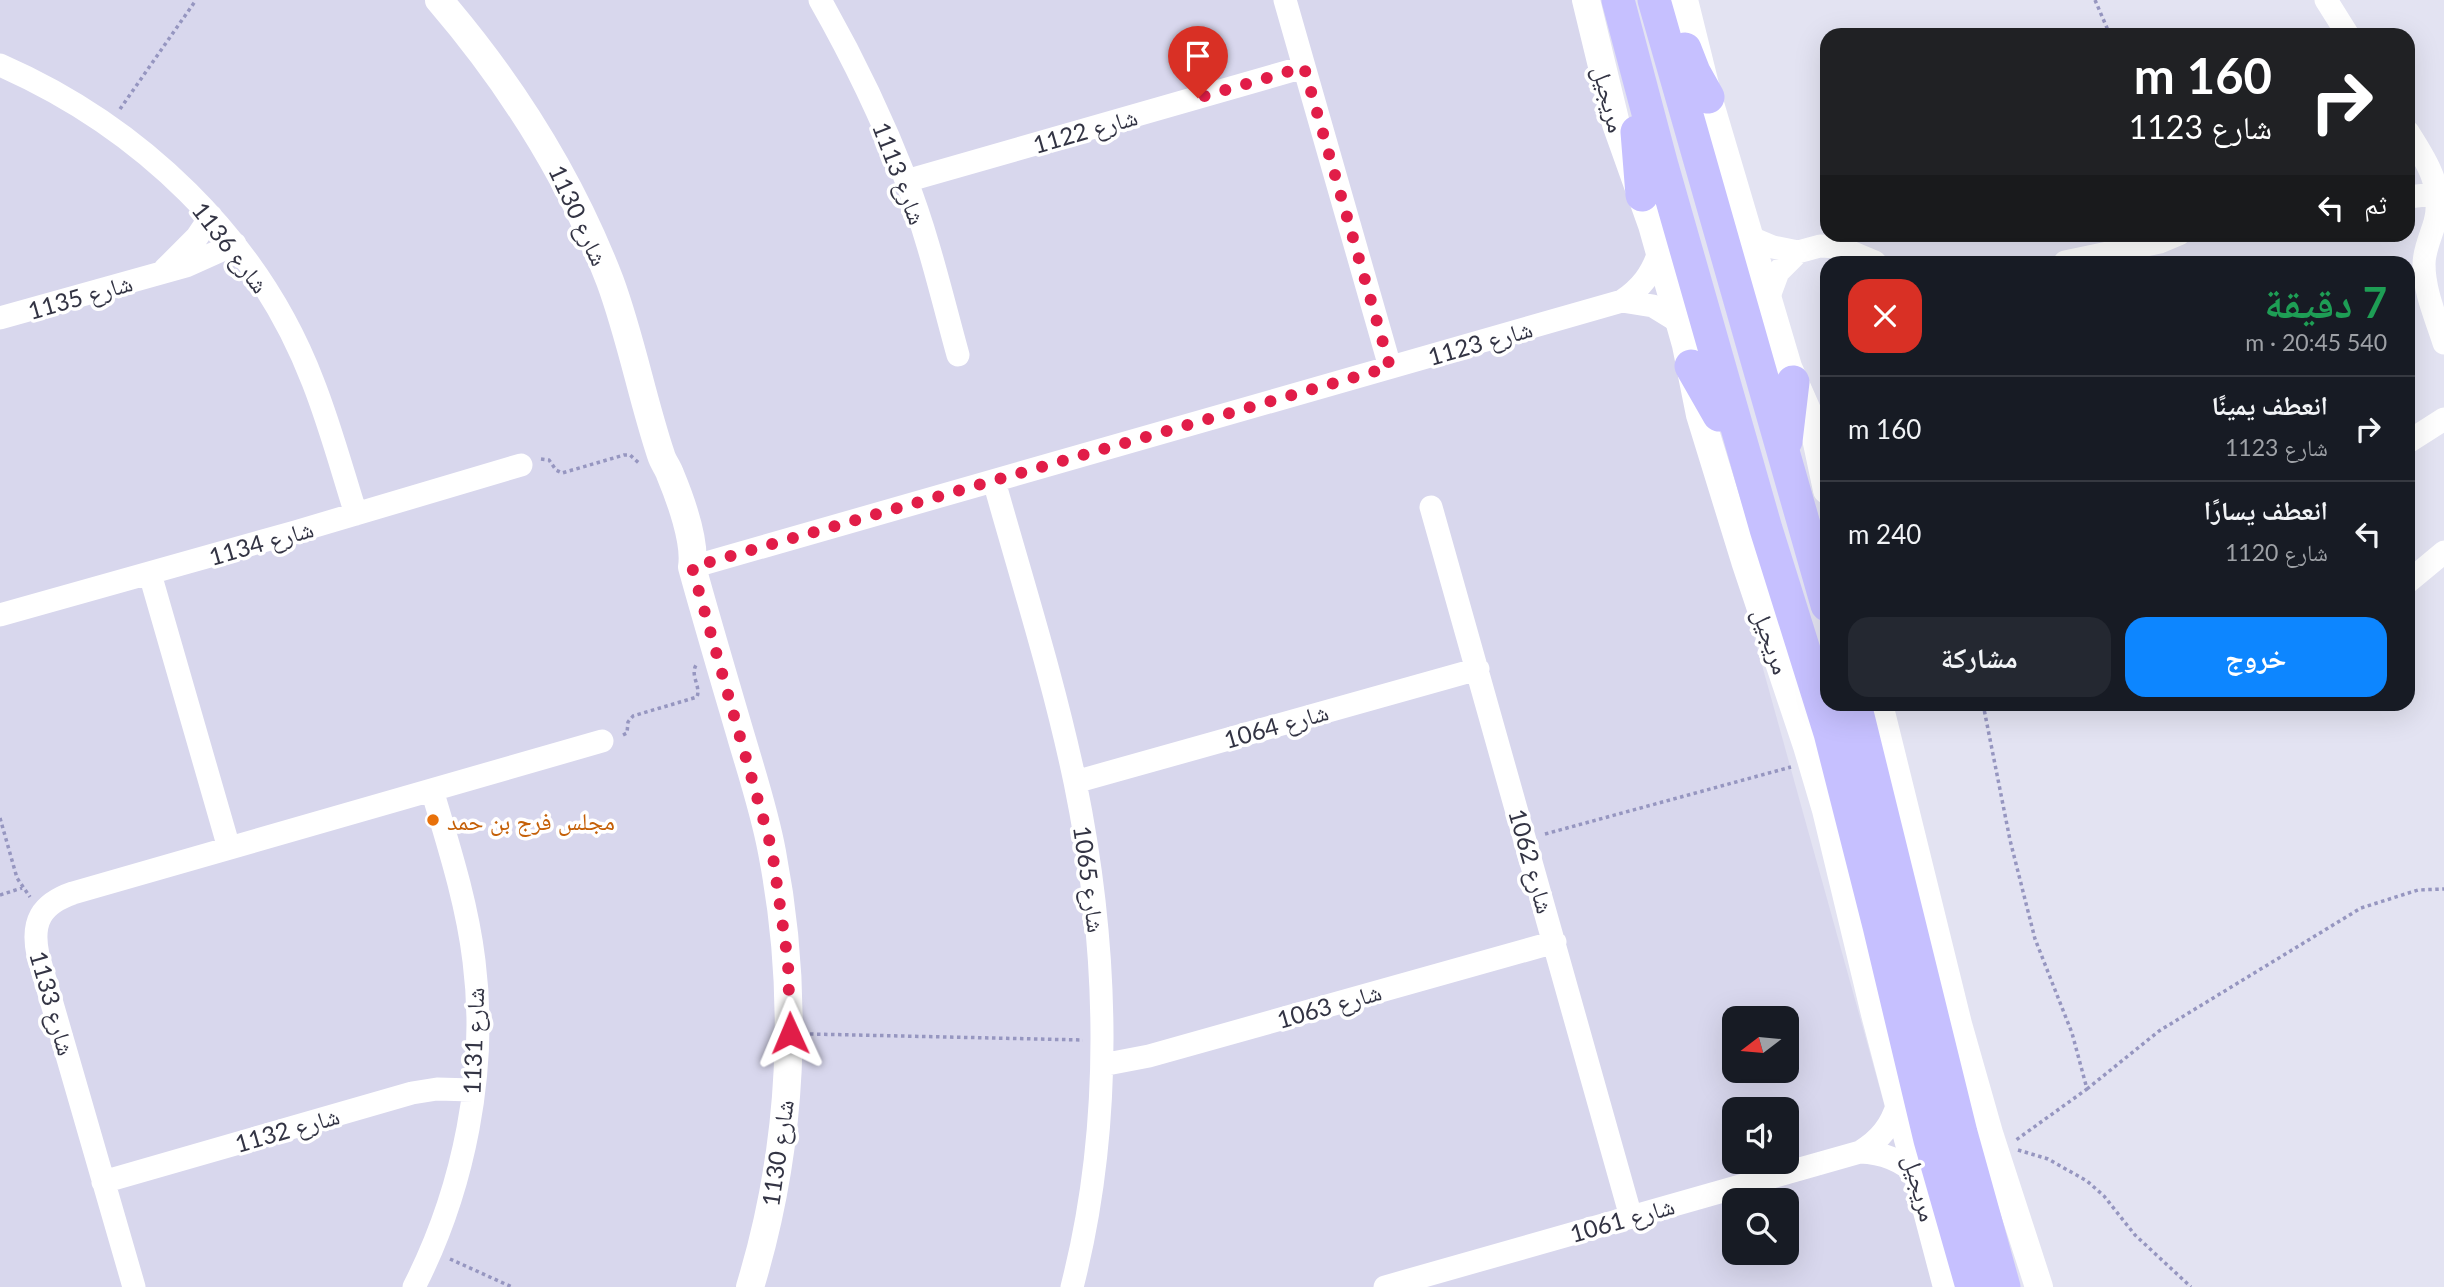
<!DOCTYPE html>
<html lang="ar">
<head>
<meta charset="utf-8">
<style>
  body { margin:0; font-family:Lato,"Noto Naskh Arabic",sans-serif; background:#242831; color:#f1f3f6; direction:rtl; height:100vh; display:flex; flex-direction:column; font-size:26px; white-space:nowrap }
  * { box-sizing:border-box; margin:0 }
  p { font-size:23px; color:#9ea1a6 }
  .icon { flex:none; width:38px; height:38px; fill:none; stroke:currentColor; stroke-width:2; stroke-linecap:round; stroke-linejoin:round }
  .map { position:relative; flex:1; overflow:hidden; direction:ltr }
  .drawer { position:absolute; left:1820px; top:256px; width:595px; height:455px; display:flex; flex-direction:column; background:#171b24; border-radius:21px; box-shadow:0 7px 28px #0002; direction:rtl }
  .drawer>* { flex:none }
  .hud { position:absolute; left:1820px; top:28px; width:595px; height:214px; border-radius:21px; box-shadow:0 7px 28px #0002; direction:rtl; background:#202124; color:#fff; overflow:hidden }
  .needle { width:46px; rotate:254deg }
  .tools { position:absolute; left:1722px; top:1006px; display:grid; gap:14px }
  .tools a { display:grid; place-items:center; width:77px; height:77px; border-radius:14px; background:#171b24; box-shadow:0 7px 28px #0002; font-size:35px }
  .pin { position:absolute; display:grid; place-items:center; width:60px; height:60px; color:#fff; margin:-72px -30px; border-radius:50% 50% 50% 0; rotate:-45deg; box-shadow:0 0 7px #0007 }
  .pin .icon { rotate:45deg }
  .me { position:absolute; width:77px; margin:-38px; rotate:359deg; stroke-linejoin:round; filter:drop-shadow(0 0 5px #0008) }
  .turn { display:flex; align-items:center; gap:24px; height:147px; padding:0 28px; font-size:32px }
  .turn .icon { width:91px; height:91px; stroke-width:2.5 }
  .turn b { display:block; font-size:49px; line-height:60px }
  .then { display:flex; align-items:center; height:66px; padding:0 28px; background:#0003; gap:14px; font-size:26px }
  .round { display:grid; place-items:center; flex:none; width:74px; height:74px; border-radius:21px; background:#242831 }
  .head { display:flex; align-items:center; justify-content:space-between; height:119px; padding:0 28px }
  h1 { font-size:42px; font-weight:700; line-height:52px; color:#1e9e55 }
  .primary-button { display:flex; gap:14px; margin-top:auto; padding:14px 28px }
  .primary-button a { flex:1; height:80px; border-radius:21px; background:#0d86ff; color:#fff; font-size:28px; font-weight:700; line-height:80px; text-align:center }
  .primary-button a+a { background:#242831; color:#f1f3f6 }
  ul { padding:0; list-style:none }
  li { display:flex; align-items:center; gap:21px; height:105px; padding:0 28px; border-top:2px solid #363941 }
  li div { flex:1 }
  li b { display:block; font-size:26px }
  li em { font-style:normal }
  .map>svg:first-child { display:block }
  .residential { fill:#d8d7ed; fill-rule:evenodd }
  .lines { fill:none; stroke-linecap:round; stroke-linejoin:round }
  .path { stroke:#9696c0; stroke-width:3.5; stroke-dasharray:3.5 3.5; stroke-linecap:butt }
  .minor { stroke:#fff; stroke-width:23 }
  .tertiary { stroke:#fff; stroke-width:28 }
  .secondary { stroke:#c6c0ff; stroke-width:33 }
  .route { stroke:#e11d48; stroke-width:12; stroke-dasharray:0 21.6 }
  .food-dot { fill:#e8710a; stroke:#fff; stroke-width:2.5 }
  .labels { text-anchor:middle; dominant-baseline:central; stroke-width:7; stroke-linejoin:round; paint-order:stroke }
  .street-label { font-size:24px; fill:#333444; stroke:#fff }
  .food-label { font-size:24px; fill:#c56008; stroke:#fff; text-anchor:start }
</style>
</head>
<body>
<div class="map">
<svg width="2444" height="1287" viewBox="0 0 2444 1287">
  <rect width="100%" height="100%" fill="#e3e3f2"/>
  <!-- residential -->
  <path class="residential" d="M0,0H1577L1935,1287H0ZM1734,1018H1787V1071H1734ZM1734,1110H1787V1162H1734ZM1734,1200H1787V1253H1734Z"/>
  <g class="lines">
    <!-- path -->
    <path class="path" d="M2095,0L2110,35
      M120,109L196,0
      M541,459L549,460L556,470L562,473L624,455H630L640,464
      M1983,704L2010,840L2035,939L2072,1033L2087,1089L2016,1140
      M623,735L627,733L628,722L633,716L697,697C701,686 690,676 696,665
      M0,818L17,878L30,897
      M1545,834L1791,767
      M0,895L22,888
      M810,1034L1083,1040
      M2087,1089L2159,1031L2361,908L2418,890L2444,889
      M2018,1150L2048,1159L2087,1181L2104,1196L2135,1235L2191,1287
      M450,1259L512,1287"/>
    <!-- minor -->
    <path class="minor" d="M820,0C853,58 882,118 906,180C928,236 942,297 958,355
      M1285,0L1390,367
      M2326,0L2348,35
      M0,65C139,126 258,238 313,382C330,425 342,470 356,514
      M2408,132C2426,160 2444,187 2435,222C2431,236 2424,250 2424,264C2424,291 2436,318 2444,343
      M906,181L1304,67
      M2408,197L2444,193
      M1749,237L1773,247L1798,252L1820,246L1839,247L1875,262
      M2065,262L2160,242L2179,234
      M165,269L197,237L211,216
      M1768,299L1778,272L1798,252
      M1622,301L1653,306L1679,322
      M0,318L186,266L235,244
      M2408,442L2444,419
      M994,481C1022,581 1054,681 1075,782C1109,948 1114,1123 1072,1287
      M1431,507L1631,1217
      M692,567L1622,301C1641,288 1652,274 1659,252
      M150,574L229,848
      M2408,582L2444,552
      M0,615L295,532L521,465
      M1075,782L1478,669
      M1102,1065L1149,1056L1555,942
      M1860,1152C1884,1153 1900,1160 1918,1175
      M103,1182L412,1093L437,1089L473,1090
      M134,1287L38,955C31,922 41,904 73,893L602,741
      M414,1287C464,1189 488,1071 474,961C467,903 449,847 432,790
      M1385,1287L1860,1152C1880,1140 1891,1126 1898,1103"/>
    <!-- tertiary -->
    <path class="tertiary" d="M439,0C511,84 570,177 610,281C631,338 642,398 661,455C663,462 668,468 670,474C680,498 696,542 692,567C708,625 725,682 742,740C753,777 765,814 772,852C800,997 793,1146 750,1287
      M1586,0L1616,124L1652,225L1686,345L1700,415L1745,561L1807,746L1826,810L1875,1014L1947,1287
      M1684,0L1708,97L1788,367L1813,424L1827,490
      M1879,704L1958,1024L1989,1133L2039,1287"/>
    <!-- secondary -->
    <path class="secondary" d="M1618,0L1661,162L1766,529L1830,733L1879,926L1930,1140L1972,1287
      M1654,0L1827,605
      M1685,49L1694,72L1708,97
      M1637,132L1642,195
      M1691,366L1719,415
      M1786,441L1793,382
      M1855,704L1961,1133L2004,1287"/>
  </g>
  <g class="lines">
    <!-- route -->
    <path class="route" d="M790,1033L788,962L772,850L692,567L1390,367L1304,67L1198,98"/>
  </g>
  <!-- markers -->
  <circle class="food-dot" cx="433" cy="820" r="7"/>
  <g class="labels">
    <!-- street labels -->
    <g class="street-label">
      <text transform="translate(1610 99) rotate(76)">مريجيل</text>
      <text transform="translate(1085 130) rotate(-16)">شارع 1122</text>
      <text transform="translate(900 173) rotate(69)">شارع 1113</text>
      <text transform="translate(579 215) rotate(65)">شارع 1130</text>
      <text transform="translate(231 247) rotate(52)">شارع 1136</text>
      <text transform="translate(80 296) rotate(-16)">شارع 1135</text>
      <text transform="translate(1480 342) rotate(-16)">شارع 1123</text>
      <text transform="translate(261 542) rotate(-16)">شارع 1134</text>
      <text transform="translate(1772 641) rotate(71)">مريجيل</text>
      <text transform="translate(1276 725) rotate(-16)">شارع 1064</text>
      <text transform="translate(1532 861) rotate(74)">شارع 1062</text>
      <text transform="translate(1090 879) rotate(82)">شارع 1065</text>
      <text transform="translate(53 1003) rotate(74)">شارع 1133</text>
      <text transform="translate(1329 1005) rotate(-16)">شارع 1063</text>
      <text transform="translate(473 1041) rotate(-88)">شارع 1131</text>
      <text transform="translate(287 1129) rotate(-16)">شارع 1132</text>
      <text transform="translate(777 1153) rotate(-82)">شارع 1130</text>
      <text transform="translate(1921 1188) rotate(75)">مريجيل</text>
      <text transform="translate(1622 1219) rotate(-16)">شارع 1061</text>
    </g>
    <!-- food labels -->
    <g class="food-label">
      <text x="447" y="820">مجلس فرج بن حمد</text>
    </g>
  </g>
</svg>
<div class="tools">
<a><svg class="needle" viewBox="-14 -14 28 28"><path d="M0-13l5 13h-10z" fill="#e53935"/><path d="M0 13l5-13h-10z" fill="#9ea1a6"/></svg></a>
<a><svg class="icon" aria-label="sound" viewBox="0 0 24 24"><path d="M4 9h4l5-4v14l-5-4H4zM17 9q2 3 0 6"/></svg></a>
<a><svg class="icon" aria-label="search" viewBox="0 0 24 24"><circle cx="10" cy="10" r="6"/><path d="M15 15l6 6"/></svg></a>
</div>
<div class="pin" style="left:1198px;top:98px;background:#d93025"><svg class="icon" aria-label="arrive" viewBox="0 0 24 24"><path d="M6 21V4h12l-3 4 3 4H6"/></svg></div>
<svg class="me" style="left:790px;top:1033px" viewBox="-20 -20 40 40"><path d="M0-17L14 15 0 8-14 15z" fill="#e11d48" stroke="#fff" stroke-width="4"/></svg>
<div class="hud">
<div class="turn"><svg class="icon" aria-label="right" viewBox="0 0 24 24"><path d="M7 20v-9h11M14 6l5 5-5 5"/></svg><div><b>160 m</b>شارع 1123</div></div>
<div class="then">ثم<svg class="icon" aria-label="left" viewBox="0 0 24 24"><path d="M17 20v-9H6M10 6l-5 5 5 5"/></svg></div>
</div>
<section class="drawer">
<div class="head"><div><h1>7 دقيقة</h1><p>540 m · 20:45</p></div><a class="round" style="background:#d93025;color:#fff"><svg class="icon" aria-label="close" viewBox="0 0 24 24"><path d="M6 6l12 12M18 6L6 18"/></svg></a></div>
<ul>
<li><svg class="icon" aria-label="right" viewBox="0 0 24 24"><path d="M7 20v-9h11M14 6l5 5-5 5"/></svg><div><b>انعطف يمينًا</b><p>شارع 1123</p></div><em>160 m</em></li>
<li><svg class="icon" aria-label="left" viewBox="0 0 24 24"><path d="M17 20v-9H6M10 6l-5 5 5 5"/></svg><div><b>انعطف يسارًا</b><p>شارع 1120</p></div><em>240 m</em></li>
</ul>
<div class="primary-button"><a>خروج</a><a>مشاركة</a></div>
</section>
</div>
</body>
</html>
